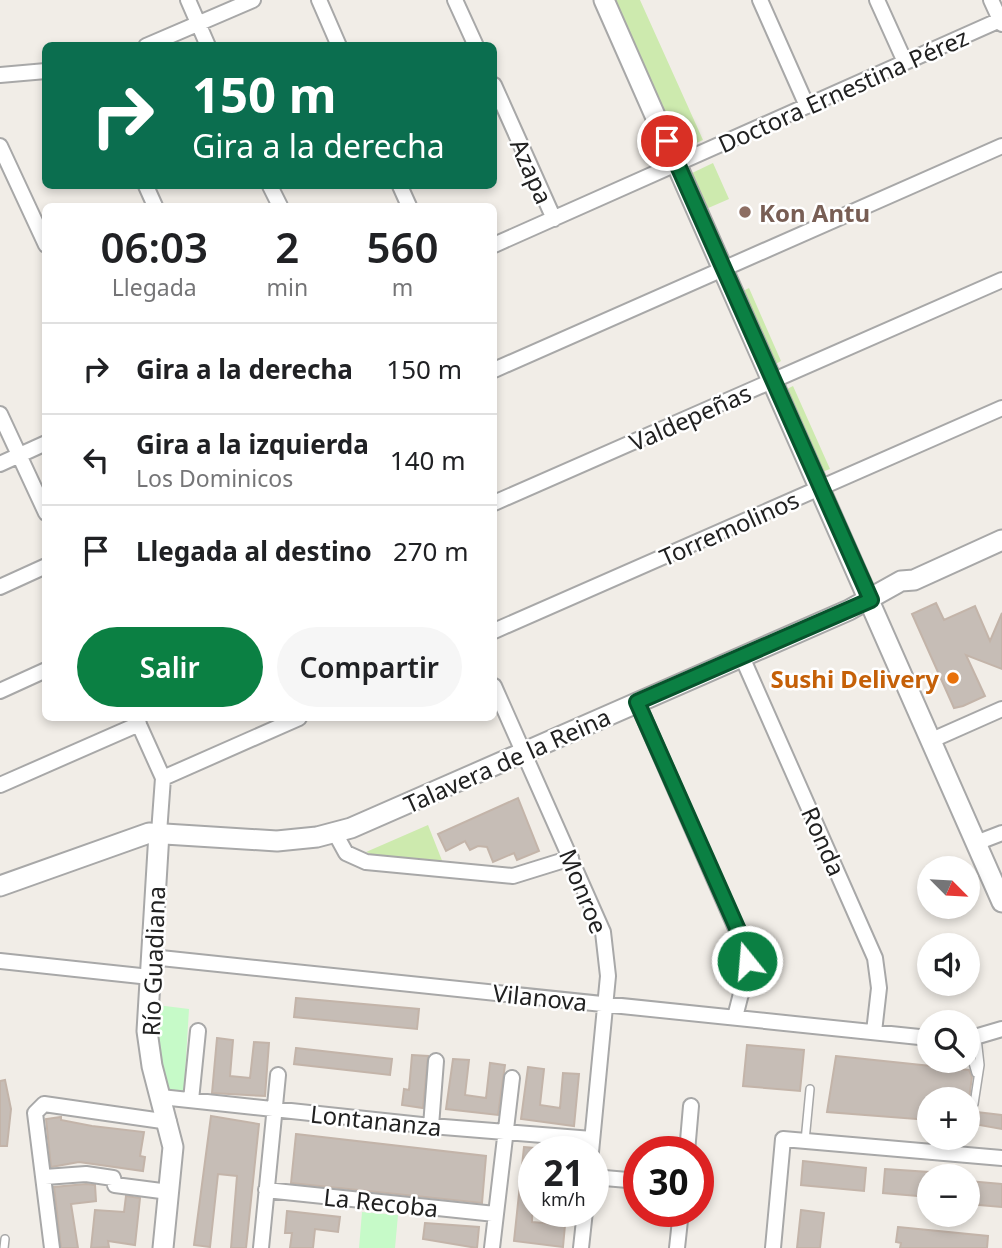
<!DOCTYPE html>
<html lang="es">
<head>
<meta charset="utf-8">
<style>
  body { margin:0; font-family:"Noto Sans",sans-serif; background:#f6f6f6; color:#202124; height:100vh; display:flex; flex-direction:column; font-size:26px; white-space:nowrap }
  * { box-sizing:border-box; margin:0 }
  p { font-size:23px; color:#757577 }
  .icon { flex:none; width:38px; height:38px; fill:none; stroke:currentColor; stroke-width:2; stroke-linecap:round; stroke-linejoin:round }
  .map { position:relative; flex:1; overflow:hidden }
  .panel { position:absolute; left:42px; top:203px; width:455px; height:518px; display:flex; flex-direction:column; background:#fff; border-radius:10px; box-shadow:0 4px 10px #0003 }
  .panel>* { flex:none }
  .top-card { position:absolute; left:42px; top:42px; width:455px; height:147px; border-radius:10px; box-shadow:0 4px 10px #0003; background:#0b6e4f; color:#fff; overflow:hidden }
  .needle { width:46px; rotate:114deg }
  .buttons { position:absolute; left:917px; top:856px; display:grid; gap:14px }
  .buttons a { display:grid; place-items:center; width:63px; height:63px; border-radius:50%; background:#fff; box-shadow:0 4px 10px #0003; font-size:35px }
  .speed { position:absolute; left:518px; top:1136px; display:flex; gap:14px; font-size:35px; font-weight:700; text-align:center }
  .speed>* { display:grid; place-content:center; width:91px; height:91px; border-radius:50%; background:#fff; box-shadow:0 4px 10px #0003; line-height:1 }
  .speed small { font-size:18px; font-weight:400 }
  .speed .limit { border:10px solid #d22; background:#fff; color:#111 }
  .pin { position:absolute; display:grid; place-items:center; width:60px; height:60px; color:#fff; margin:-30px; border:4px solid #fff; border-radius:50%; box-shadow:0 2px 7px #0007 }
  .me { position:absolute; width:77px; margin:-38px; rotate:343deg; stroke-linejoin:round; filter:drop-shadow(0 0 5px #0008) }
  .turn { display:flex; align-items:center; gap:24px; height:147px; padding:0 35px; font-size:32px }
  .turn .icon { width:91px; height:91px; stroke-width:2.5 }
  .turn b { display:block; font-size:49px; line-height:60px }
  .eta { display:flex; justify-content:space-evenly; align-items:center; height:119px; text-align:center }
  .eta b { font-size:42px; font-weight:600; line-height:49px }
  .primary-button { display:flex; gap:14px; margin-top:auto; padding:14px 35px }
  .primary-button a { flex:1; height:80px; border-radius:42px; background:#0b8043; color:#fff; font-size:28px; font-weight:600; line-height:80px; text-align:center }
  .primary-button a+a { background:#f6f6f6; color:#202124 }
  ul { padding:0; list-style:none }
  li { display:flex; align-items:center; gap:21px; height:91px; padding:0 35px; border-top:2px solid #e0e0e0 }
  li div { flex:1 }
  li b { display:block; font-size:26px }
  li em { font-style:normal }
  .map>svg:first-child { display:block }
  .grass { fill:#cdeaae }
  .park { fill:#c6fac8 }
  .building { fill:#c6bdb6; stroke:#c3b4a9; stroke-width:2 }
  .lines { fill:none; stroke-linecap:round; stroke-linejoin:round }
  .service-casing { stroke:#a8a8a8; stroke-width:10 }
  .minor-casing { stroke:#a8a8a8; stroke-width:18 }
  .tertiary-casing { stroke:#a8a8a8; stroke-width:23 }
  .service { stroke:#fff; stroke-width:7 }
  .minor { stroke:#fff; stroke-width:14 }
  .tertiary { stroke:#fff; stroke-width:19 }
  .route-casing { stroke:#07532c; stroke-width:18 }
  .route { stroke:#0b8043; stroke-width:12 }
  .education-dot { fill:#8d6e63; stroke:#fff; stroke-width:2.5 }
  .food-dot { fill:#e8710a; stroke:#fff; stroke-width:2.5 }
  .labels { text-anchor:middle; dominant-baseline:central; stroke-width:5; stroke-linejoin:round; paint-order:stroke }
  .street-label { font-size:24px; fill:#212121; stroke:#fff }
  .education-label { font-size:24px; font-weight:bold; fill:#785e54; stroke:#fff; text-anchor:start }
  .food-label { font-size:24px; font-weight:bold; fill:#c56008; stroke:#fff; text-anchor:end }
</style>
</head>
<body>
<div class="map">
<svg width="1002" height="1248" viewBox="0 0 1002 1248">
  <rect width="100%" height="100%" fill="#f1ede7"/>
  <!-- grass -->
  <path class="grass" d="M615,0H640L703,140L680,150Z
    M713,163L729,199L706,209L690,174Z
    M749,288L781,361L774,365L741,292Z
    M793,386L830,469L822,472L785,390Z
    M428,825L443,863L381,858L366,852Z"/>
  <!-- park -->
  <path class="park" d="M157,1005L189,1009L184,1091L169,1092L159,1063Z
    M362,1212L398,1215L395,1248H359Z"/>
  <!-- building -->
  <path class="building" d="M936,603L944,620L975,606L990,641L1002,613V669L966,655L985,696L963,706L954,708L912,614Z
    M518,798L539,851L517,860L514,853L493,862L487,847L478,846L470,850L465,841L446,851L438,834Z
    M296,998L419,1009L417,1029L294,1017Z
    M217,1038L233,1040L230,1076L250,1078L254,1042L269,1043L265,1096L212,1093Z
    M747,1045L804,1050L800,1091L743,1086Z
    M296,1048L392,1059L390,1075L294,1064Z
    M412,1055L428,1056L423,1108L402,1105L404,1089L409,1090Z
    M836,1056L969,1070L972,1077L969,1099H929V1120L827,1112Z
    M453,1059L469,1060L465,1095L486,1098L490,1063L505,1065L498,1115L446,1109Z
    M528,1067L544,1069L540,1105L560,1108L563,1073L579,1074L574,1126L521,1119Z
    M5,1080L11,1109L7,1146H0V1081Z
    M968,1111L1002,1115V1129L968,1123Z
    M211,1116L259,1124L246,1248H231L237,1176L218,1174L210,1247L194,1245Z
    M61,1117V1120L92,1126L144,1132L140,1156L145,1157L143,1171L79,1162L51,1167L46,1119Z
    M296,1134L486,1156L482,1203L291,1183Z
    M524,1147L534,1148L532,1222L565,1225L563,1247L514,1241Z
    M803,1161L866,1168L864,1191L801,1185Z
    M885,1169L929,1172V1197L883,1193Z
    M968,1181L1002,1184V1207L968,1204Z
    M86,1184L95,1185L96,1201L71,1204L78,1248H61L54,1187Z
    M126,1196L140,1198L135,1245L108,1241L109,1247L91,1248L95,1210L124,1212Z
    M801,1210L824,1213L820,1248H797Z
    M287,1211L340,1217L338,1232L315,1229L313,1248H290L292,1233H285Z
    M425,1223L479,1227L477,1248L423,1239Z
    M898,1227L988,1236L987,1248H900L901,1243L896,1242Z"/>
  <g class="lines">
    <defs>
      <path id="service" d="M968,1046L976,1073
        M974,1104L980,1065L977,1038
        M805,1141L810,1089
        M4,1248L5,1239"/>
      <path id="minor" d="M188,0L208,46
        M319,0L339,46
        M455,0L476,46
        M760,0L807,106
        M877,0L905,62
        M991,0L1002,24
        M146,46L253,0
        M0,75L46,71
        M494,85L554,219
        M0,146L46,245
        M146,186L155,206
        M270,186L280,206
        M400,186L409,206
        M494,245L1000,20
        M494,370L1002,146
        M0,414L46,513
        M0,464L46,443
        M494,503L1002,280
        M0,587L46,566
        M494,631L1002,408
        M742,657L875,958L879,988L874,1032
        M494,686L603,932L608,976L591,1152
        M0,691L46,670
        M637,702L744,947L745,978L735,1017
        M136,718L163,778L159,833
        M932,740L1002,709
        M163,778L299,718
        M0,785L139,724
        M335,833L346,853L366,862L513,876L571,858
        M976,843L1002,833
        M151,957L929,1038
        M0,961L150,977
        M968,1039L1002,1029
        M161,1097L431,1126L592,1139
        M191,1100L198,1031
        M431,1126L436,1061
        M687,1152L691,1106
        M45,1177L86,1174L113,1178L115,1185L169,1192
        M593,1177L639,1181
        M266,1190L495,1214
        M52,1248L35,1113L44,1104L169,1122
        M261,1248L278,1075
        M492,1248L512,1078
        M581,1248L585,1211
        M677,1248L681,1211
        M773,1248L783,1139L1002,1158"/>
      <path id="tertiary" d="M604,0L1002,902
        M159,833L147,1031L152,1066L173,1147L163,1248
        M0,886L149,833L277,841L317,837L351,828L849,610L901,581L914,580L1002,540"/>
    </defs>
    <!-- service casing -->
    <use href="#service" class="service-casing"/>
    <!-- minor casing -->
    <use href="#minor" class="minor-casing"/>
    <!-- tertiary casing -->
    <use href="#tertiary" class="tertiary-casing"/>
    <!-- service -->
    <use href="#service" class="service"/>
    <!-- minor -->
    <use href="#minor" class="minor"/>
    <!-- tertiary -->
    <use href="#tertiary" class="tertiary"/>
  </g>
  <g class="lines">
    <defs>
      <path id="route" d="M667,141L871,600L637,702L738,930L747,961"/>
    </defs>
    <!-- route casing -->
    <use href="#route" class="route-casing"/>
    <!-- route -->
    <use href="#route" class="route"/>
  </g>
  <!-- markers -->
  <circle class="education-dot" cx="745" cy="212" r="7"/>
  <circle class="food-dot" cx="953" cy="678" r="7"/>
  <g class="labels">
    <!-- street labels -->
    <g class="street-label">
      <text transform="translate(843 90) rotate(-24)">Doctora Ernestina Pérez</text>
      <text transform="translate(532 171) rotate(66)">Azapa</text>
      <text transform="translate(690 417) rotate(-24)">Valdepeñas</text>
      <text transform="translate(729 528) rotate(-24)">Torremolinos</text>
      <text transform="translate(507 760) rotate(-24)">Talavera de la Reina</text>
      <text transform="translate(824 841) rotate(66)">Ronda</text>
      <text transform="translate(584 891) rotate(68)">Monroe</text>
      <text transform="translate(153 961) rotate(-88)">Río Guadiana</text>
      <text transform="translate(540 997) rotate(6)">Vilanova</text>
      <text transform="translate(376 1120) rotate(6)">Lontananza</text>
      <text transform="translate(381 1202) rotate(6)">La Recoba</text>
    </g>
    <!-- education labels -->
    <g class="education-label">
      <text x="759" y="212">Kon Antu</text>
    </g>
    <!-- food labels -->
    <g class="food-label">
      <text x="939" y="678">Sushi Delivery</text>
    </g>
  </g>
</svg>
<div class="buttons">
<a><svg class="needle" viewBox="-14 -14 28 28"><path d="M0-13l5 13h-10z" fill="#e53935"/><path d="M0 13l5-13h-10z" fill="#757577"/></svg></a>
<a><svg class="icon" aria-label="sound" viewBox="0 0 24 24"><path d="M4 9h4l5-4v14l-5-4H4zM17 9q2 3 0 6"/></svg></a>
<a><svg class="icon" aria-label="search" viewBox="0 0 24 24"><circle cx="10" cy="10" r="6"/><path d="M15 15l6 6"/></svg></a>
<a>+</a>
<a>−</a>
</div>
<div class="speed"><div>21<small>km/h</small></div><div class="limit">30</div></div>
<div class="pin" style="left:667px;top:141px;background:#d93025"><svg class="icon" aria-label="arrive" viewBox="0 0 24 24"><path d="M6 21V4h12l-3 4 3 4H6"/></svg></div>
<svg class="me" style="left:747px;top:961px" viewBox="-20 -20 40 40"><circle r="17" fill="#0b8043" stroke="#fff" stroke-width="3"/><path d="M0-11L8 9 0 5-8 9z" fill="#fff"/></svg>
<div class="top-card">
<div class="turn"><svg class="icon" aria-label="right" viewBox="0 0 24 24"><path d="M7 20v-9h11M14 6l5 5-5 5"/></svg><div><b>150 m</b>Gira a la derecha</div></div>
</div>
<section class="panel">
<div class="eta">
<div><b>06:03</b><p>Llegada</p></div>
<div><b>2</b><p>min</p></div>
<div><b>560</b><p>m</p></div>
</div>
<ul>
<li><svg class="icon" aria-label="right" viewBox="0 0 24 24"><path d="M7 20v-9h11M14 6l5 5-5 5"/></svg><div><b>Gira a la derecha</b></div><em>150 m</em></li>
<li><svg class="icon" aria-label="left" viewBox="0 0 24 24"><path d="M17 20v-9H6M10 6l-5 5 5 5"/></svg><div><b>Gira a la izquierda</b><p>Los Dominicos</p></div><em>140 m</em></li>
<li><svg class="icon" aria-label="arrive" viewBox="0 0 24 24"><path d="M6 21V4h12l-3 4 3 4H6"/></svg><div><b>Llegada al destino</b></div><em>270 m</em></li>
</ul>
<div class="primary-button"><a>Salir</a><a>Compartir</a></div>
</section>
</div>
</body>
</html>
